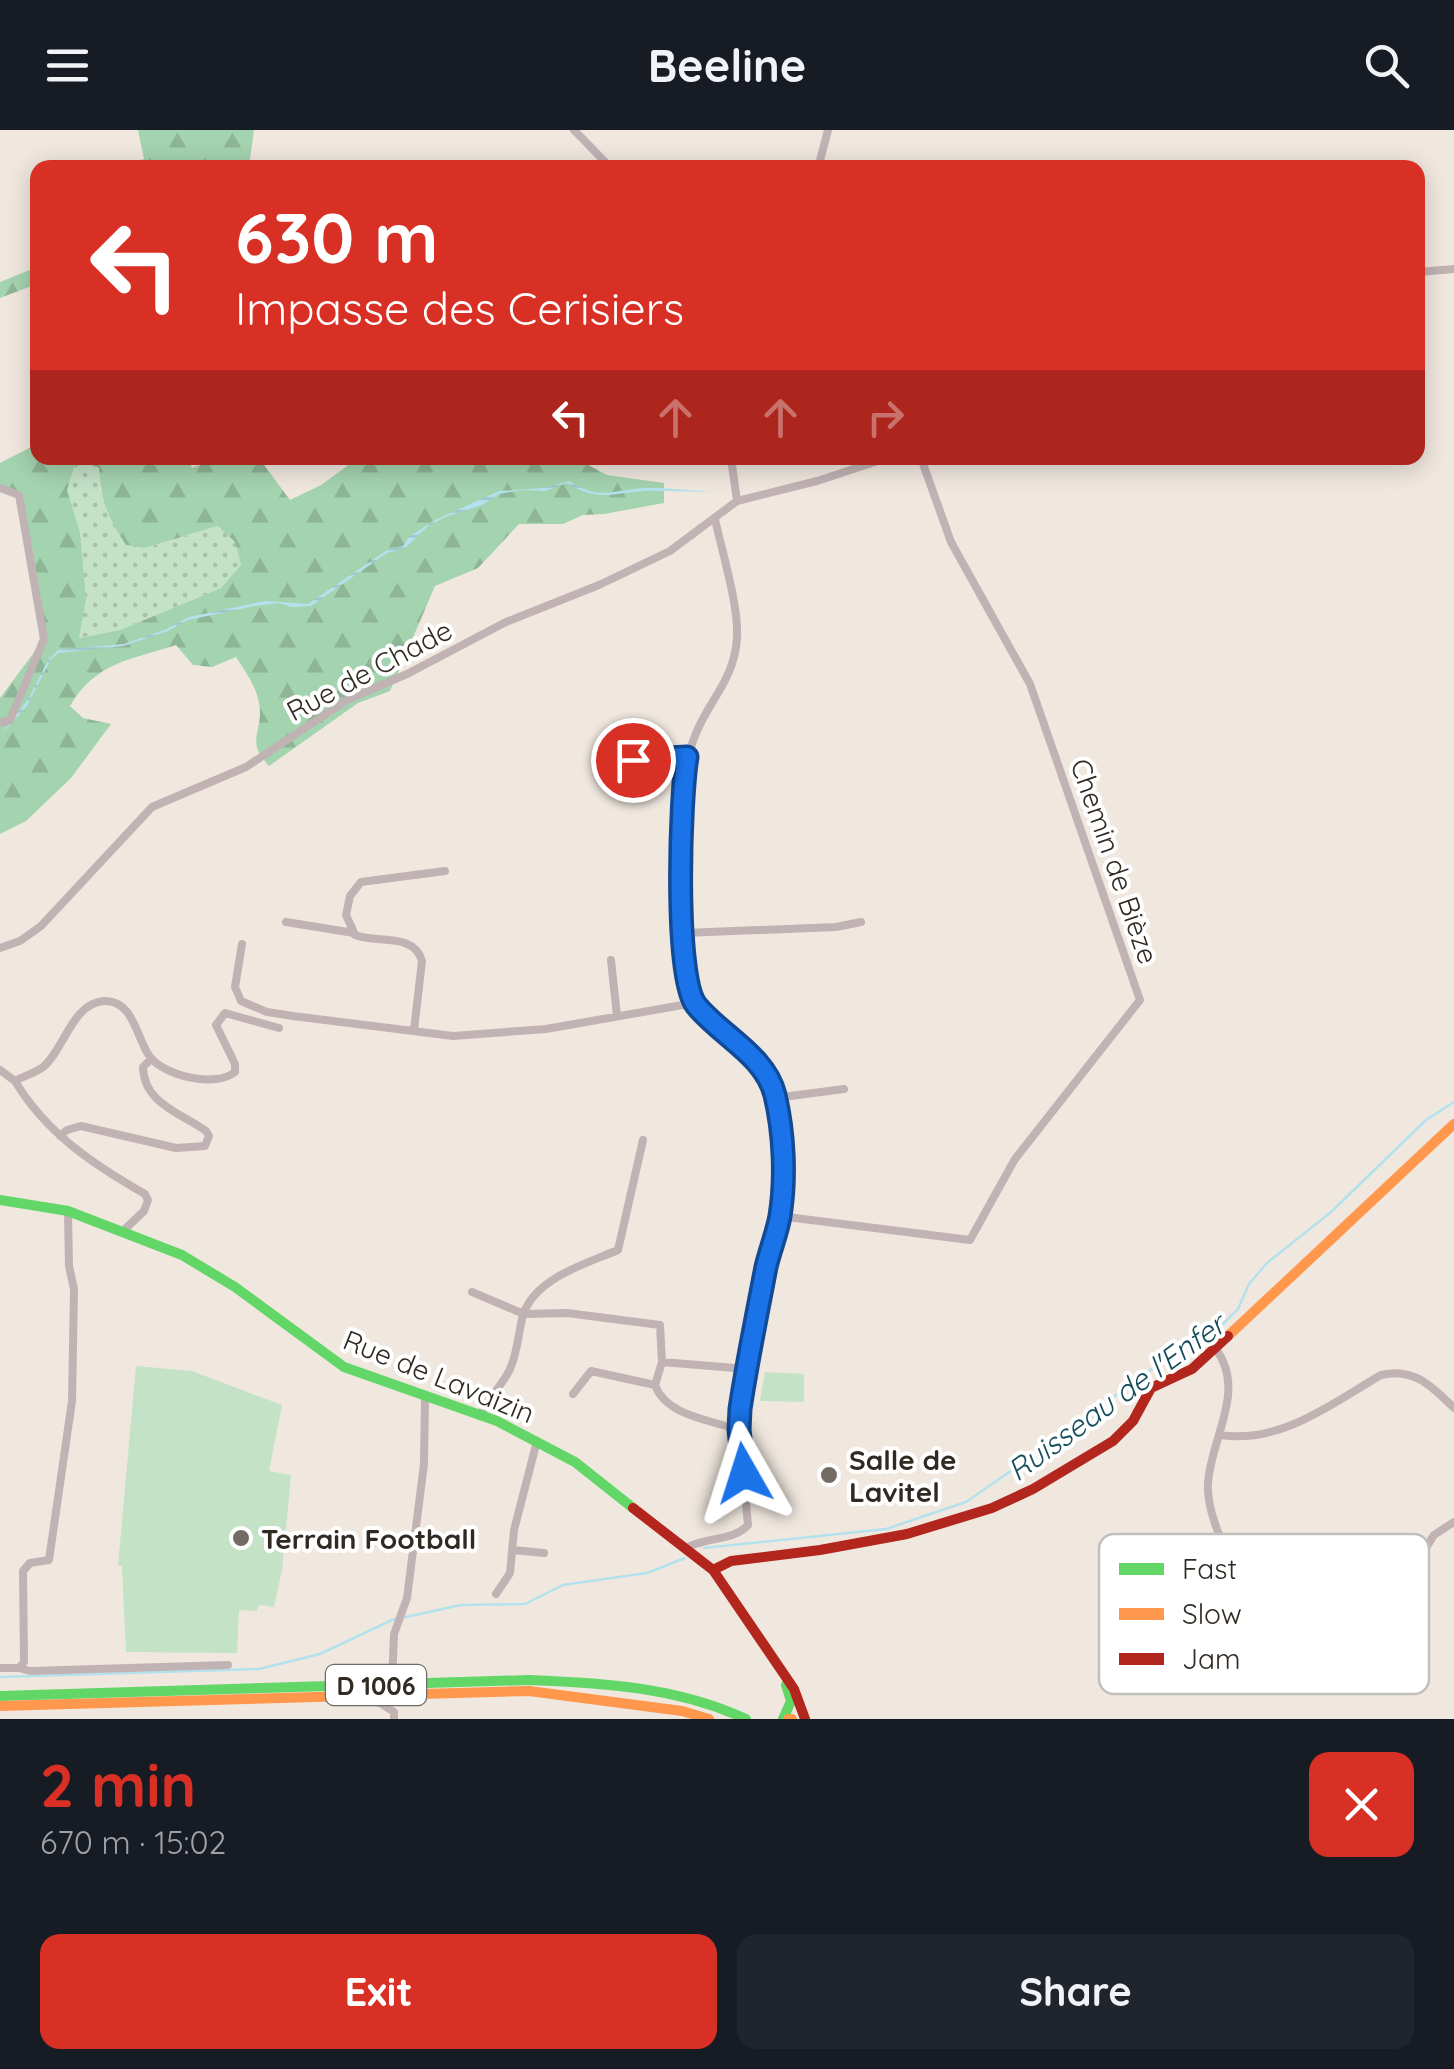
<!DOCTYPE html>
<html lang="en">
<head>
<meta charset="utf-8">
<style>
  body { margin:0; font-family:Quicksand,sans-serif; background:#20242c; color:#f1f3f6; height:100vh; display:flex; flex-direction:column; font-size:38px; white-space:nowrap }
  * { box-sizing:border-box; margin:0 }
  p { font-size:32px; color:#9ea1a6 }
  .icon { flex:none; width:55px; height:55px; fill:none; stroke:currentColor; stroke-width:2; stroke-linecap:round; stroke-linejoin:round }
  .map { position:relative; height:1589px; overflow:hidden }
  .panel { display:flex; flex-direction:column; background:#171b24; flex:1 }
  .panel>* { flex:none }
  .guide { position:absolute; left:30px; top:30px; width:1395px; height:305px; border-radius:20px; box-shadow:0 5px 25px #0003; background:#d93025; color:#fff; overflow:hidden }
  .pin { position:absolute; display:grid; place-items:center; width:85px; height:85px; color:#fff; margin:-42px; border:5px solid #fff; border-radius:50%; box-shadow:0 2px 10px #0007 }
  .me { position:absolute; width:110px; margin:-55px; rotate:354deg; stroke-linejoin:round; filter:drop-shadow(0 0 8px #0008) }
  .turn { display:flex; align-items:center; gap:35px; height:210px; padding:0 40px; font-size:45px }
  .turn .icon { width:130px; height:130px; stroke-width:2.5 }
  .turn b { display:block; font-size:70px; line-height:85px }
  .lanes { display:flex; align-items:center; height:95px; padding:0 40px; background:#0003; justify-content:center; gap:50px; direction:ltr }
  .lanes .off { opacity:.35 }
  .round { display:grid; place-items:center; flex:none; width:105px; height:105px; border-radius:20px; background:#20242c }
  .headline { display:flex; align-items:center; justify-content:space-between; height:170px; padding:0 40px }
  h1 { font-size:60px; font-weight:800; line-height:75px; color:#d93025 }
  .button { display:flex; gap:20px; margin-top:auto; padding:20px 40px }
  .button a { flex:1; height:115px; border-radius:20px; background:#d93025; color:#fff; font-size:40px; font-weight:800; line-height:115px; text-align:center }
  .button a+a { background:#20242c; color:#f1f3f6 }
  header { display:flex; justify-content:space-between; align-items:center; height:130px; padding:0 40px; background:#171b24; font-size:45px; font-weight:800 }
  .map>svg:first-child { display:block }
  .grass { fill:url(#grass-dots) }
  .forest { fill:url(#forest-firs); fill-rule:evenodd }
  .park { fill:#c3e2c6 }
  .water { fill:url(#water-rules) }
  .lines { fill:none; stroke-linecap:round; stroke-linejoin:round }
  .stream { stroke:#b4e1ee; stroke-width:2.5 }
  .street { stroke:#c1b2b4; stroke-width:8 }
  .fast { stroke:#63d668; stroke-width:10 }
  .slow { stroke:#ff974d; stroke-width:10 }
  .jam { stroke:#b3261e; stroke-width:10 }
  .route-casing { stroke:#114b97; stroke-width:25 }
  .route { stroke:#1a73e8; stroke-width:18 }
  .poi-dot { fill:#736c65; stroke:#fff; stroke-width:4 }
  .labels { text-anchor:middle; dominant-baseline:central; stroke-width:8; stroke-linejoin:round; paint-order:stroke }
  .shield { fill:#fff; stroke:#6e6a65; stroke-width:2.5 }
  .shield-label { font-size:25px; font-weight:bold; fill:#302a23 }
  .street-label { font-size:28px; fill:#302a23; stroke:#fff }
  .poi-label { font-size:28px; font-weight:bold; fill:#302a23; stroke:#fff; text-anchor:start }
  .water-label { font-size:30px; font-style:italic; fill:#154c5c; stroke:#fff }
  .key { fill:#fff; stroke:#c1bfbd; stroke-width:2.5 }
  .key-label { font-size:28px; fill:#302a23 }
</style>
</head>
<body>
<header><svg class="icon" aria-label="menu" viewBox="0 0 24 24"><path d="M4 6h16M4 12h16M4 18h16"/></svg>Beeline<svg class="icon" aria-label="search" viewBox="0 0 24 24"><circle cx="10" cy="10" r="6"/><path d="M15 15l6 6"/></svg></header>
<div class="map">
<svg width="1454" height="1589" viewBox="0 0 1454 1589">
  <defs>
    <pattern id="grass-dots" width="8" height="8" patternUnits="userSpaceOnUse" patternTransform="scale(2.5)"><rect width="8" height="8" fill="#c3e2c6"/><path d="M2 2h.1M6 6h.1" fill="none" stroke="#a8c2aa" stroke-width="1.8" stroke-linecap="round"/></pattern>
    <pattern id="forest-firs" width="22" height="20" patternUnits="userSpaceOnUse" patternTransform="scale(2.5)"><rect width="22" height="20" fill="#a4d3af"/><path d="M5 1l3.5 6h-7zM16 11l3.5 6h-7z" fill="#8eb596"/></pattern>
    <pattern id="water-rules" width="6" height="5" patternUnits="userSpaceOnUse" patternTransform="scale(2.5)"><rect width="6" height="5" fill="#b4e1ee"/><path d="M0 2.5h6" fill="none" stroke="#9bc1cc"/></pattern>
  </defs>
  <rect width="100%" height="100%" fill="#f0e8df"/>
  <!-- grass -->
  <path class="grass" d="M77,328L99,338L100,360L145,418L219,396L235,412L241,435L221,458L120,500L78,508L67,360Z"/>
  <!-- forest -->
  <path class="forest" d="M138,0H254L249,37H111L144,29Z
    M37,137V154L0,168V152Z
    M37,314L38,328H188L192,338L217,328H259L290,370L321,355L358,328H575L607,345L664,353V373L604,384L583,385L563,394H519L478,438L435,456L390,561L358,573L269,636C247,612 260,607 260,581C259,560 247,544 236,527L212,537L193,535L176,515C130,530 96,532 70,576L83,588L111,594L71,648L26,691L0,704V568L44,509L19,365L0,358V333ZM77,328L99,338C100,369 109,390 126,415L145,418L218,396L235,412L241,435L221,458L120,500L79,508L86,469L80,403L67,360Z"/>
  <!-- park -->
  <path class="park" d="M136,1236L192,1241L282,1275L269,1341L291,1345L282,1440L274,1477L259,1475L257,1481L239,1480L237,1523L126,1522L122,1436L118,1435Z
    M765,1242L804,1244V1272L760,1271Z"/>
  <!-- water -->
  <path class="water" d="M569,351C600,371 612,360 645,358C669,357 693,362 717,361C692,363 669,360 645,361C612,363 597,372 567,353L545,361L522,360L499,364L482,375L445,387L427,397L405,418L387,423L311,476L292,477L279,473L255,476L188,490L168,501L123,516L58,523L51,529L27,576L0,606L29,568L48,530L58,520L124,514L167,499L189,487L265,471L308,474L387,420L403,416L409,407L433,391L499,361L544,358Z"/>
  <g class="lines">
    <!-- stream -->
    <path class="stream" d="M704,1418L886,1399L966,1372L1021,1334L1055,1319L1069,1311L1108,1271L1163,1231L1222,1195L1238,1179L1249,1154L1267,1133L1331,1082L1426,990L1454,972
      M0,1547L259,1539L320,1524L392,1490L461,1475L525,1474L563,1455L647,1443L685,1428"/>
    <!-- street -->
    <path class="street" d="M574,0L611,38
      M818,38L828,0
      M1418,142L1454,139
      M731,328L737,371
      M0,358L19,365L44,509L10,590L0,593
      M606,632L687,627
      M286,792L354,803
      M684,803L836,797L861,792
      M242,814L235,857L241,871L267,882L293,886L453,906L546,899L694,873
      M0,818L20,811L41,796L152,677L246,637L347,570L407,544L506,492L599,455L670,421L737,371L817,351L887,328
      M611,830L617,886
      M414,900L422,831C414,802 377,814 355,805L346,785L350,766L361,752L445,741
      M0,940L15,951
      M775,968L844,959
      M60,1006L67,1000L81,996L176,1018L205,1016L209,1006L206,1001C181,983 144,974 143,937L151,929
      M779,1086L970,1110L1015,1029L1140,870L1030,554L951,412L921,328
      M123,1101L144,1081L148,1070L145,1064C94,1035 46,1003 15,951C24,946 35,943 43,937C64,920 72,873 104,871C134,870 136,908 150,927C165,946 215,958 235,942V934L216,895L225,883L279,898
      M472,1162L524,1184L567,1183L660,1195L662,1232
      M1215,1218C1248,1260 1210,1309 1208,1354C1207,1374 1215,1396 1223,1414
      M655,1255L662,1232L747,1239
      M573,1264L591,1241L655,1255C666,1286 711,1290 739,1300
      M480,1286C488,1268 502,1256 510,1239C518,1221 518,1204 523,1185C535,1148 585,1134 618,1120L643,1010
      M1221,1305C1281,1314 1331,1274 1381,1245C1413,1237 1432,1256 1454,1278
      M1427,1416L1434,1405L1454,1392
      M686,1418C705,1407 734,1411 748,1395L739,1300L740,1279C747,1231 756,1181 767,1134C781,1072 797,995 761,936C742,919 701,891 691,867C676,830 679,650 693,611C706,572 734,553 737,508C739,476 722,422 715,389
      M513,1420L544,1423
      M496,1464L510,1443L514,1400L537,1311
      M0,1538H19L24,1532L23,1441L30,1433L49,1430L72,1271L74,1159L69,1136L68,1081
      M19,1538L30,1541L228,1535
      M392,1554L394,1504L407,1468L424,1334L425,1266
      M363,1570L380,1573L394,1582V1589"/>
    <!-- fast -->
    <path class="fast" d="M0,1070L68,1081L182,1125L235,1157L344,1237L497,1291L575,1332L633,1378
      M0,1566L529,1550C604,1553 677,1557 746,1589
      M783,1589L791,1571L786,1555"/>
    <!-- slow -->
    <path class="slow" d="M1228,1206L1454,994
      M0,1576L529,1561L682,1581L709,1589
      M788,1589H792"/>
    <!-- jam -->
    <path class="jam" d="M633,1378L713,1440L794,1559L805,1589
      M713,1440L731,1431L820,1420L907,1404L992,1378L1033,1359L1113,1311L1133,1291L1151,1258L1192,1239L1228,1206"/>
  </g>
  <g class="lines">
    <defs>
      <path id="route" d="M633,630L687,627C680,668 674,846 696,875C721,906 765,925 775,965C784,1003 786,1048 780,1086C777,1103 770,1120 766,1137C757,1184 747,1232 740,1279L739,1300L744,1343"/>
    </defs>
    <!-- route casing -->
    <use href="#route" class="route-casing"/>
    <!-- route -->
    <use href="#route" class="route"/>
  </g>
  <!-- markers -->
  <g class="poi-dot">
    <circle cx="829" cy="1345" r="10"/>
    <circle cx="241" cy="1408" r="10"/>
  </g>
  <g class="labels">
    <!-- shield labels -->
    <rect class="shield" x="326" y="1535" width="100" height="40" rx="8"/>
    <g class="shield-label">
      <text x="376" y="1555">D 1006</text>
    </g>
    <!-- street labels -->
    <g class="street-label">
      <text transform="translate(369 540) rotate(-28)">Rue de Chade</text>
      <text transform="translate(1115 731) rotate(71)">Chemin de Bièze</text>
      <text transform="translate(439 1246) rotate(22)">Rue de Lavaizin</text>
    </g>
    <!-- poi labels -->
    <g class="poi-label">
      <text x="849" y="1329">Salle de<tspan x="849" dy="32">Lavitel</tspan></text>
      <text x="261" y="1408">Terrain Football</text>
    </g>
    <!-- water labels -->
    <g class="water-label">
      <text transform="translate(1116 1267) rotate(-36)">Ruisseau de l'Enfer</text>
    </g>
  </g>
  <!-- legend -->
  <rect x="1099" y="1404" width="330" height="160" rx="15" class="key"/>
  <rect x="1119" y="1433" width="45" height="12" fill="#63d668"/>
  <rect x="1119" y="1478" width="45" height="12" fill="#ff974d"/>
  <rect x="1119" y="1523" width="45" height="12" fill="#b3261e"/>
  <g class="key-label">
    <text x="1182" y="1449">Fast</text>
    <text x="1182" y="1494">Slow</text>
    <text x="1182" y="1539">Jam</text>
  </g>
</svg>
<div class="pin" style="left:633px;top:630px;background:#d93025"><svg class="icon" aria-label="arrive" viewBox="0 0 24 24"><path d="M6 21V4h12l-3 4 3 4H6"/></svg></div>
<svg class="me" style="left:744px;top:1343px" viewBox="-20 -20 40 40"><path d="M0-17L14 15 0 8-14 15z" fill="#1a73e8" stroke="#fff" stroke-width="4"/></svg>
<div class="guide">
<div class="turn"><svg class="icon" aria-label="left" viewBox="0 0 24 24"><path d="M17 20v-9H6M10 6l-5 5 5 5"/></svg><div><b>630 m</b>Impasse des Cerisiers</div></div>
<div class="lanes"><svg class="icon" aria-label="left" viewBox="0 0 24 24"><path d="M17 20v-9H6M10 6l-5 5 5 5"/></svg><svg class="icon off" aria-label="ahead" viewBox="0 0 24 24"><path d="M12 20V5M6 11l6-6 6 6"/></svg><svg class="icon off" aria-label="ahead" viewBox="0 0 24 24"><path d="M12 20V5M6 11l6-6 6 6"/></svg><svg class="icon off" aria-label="right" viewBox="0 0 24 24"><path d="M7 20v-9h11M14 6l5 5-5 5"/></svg></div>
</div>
</div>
<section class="panel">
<div class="headline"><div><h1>2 min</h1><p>670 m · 15:02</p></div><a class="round" style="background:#d93025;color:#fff"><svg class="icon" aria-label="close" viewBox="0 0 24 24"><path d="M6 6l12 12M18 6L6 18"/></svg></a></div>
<div class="button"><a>Exit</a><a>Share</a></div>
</section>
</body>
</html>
